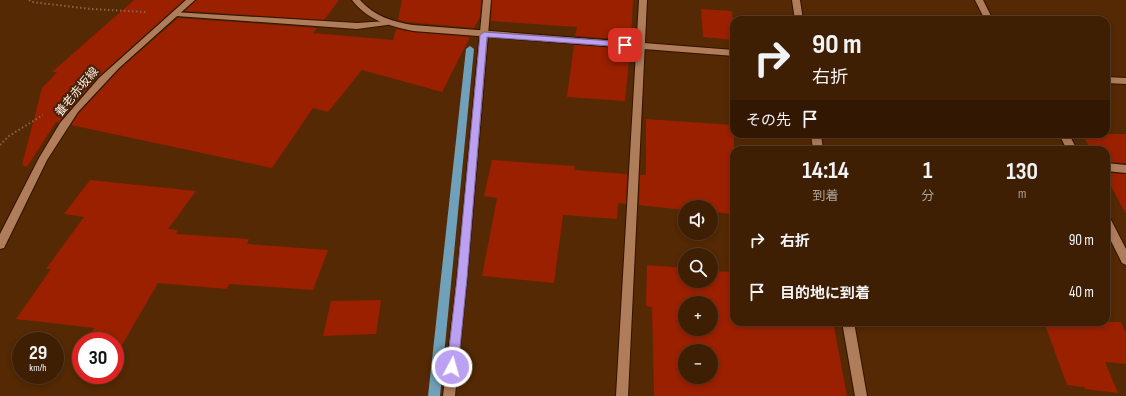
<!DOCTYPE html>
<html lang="ja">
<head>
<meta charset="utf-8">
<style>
  body { margin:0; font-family:"Sofia Sans Condensed","Noto Sans JP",sans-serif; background:#46270d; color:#f1f3f6; height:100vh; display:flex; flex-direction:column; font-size:15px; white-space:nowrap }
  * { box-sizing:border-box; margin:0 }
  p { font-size:13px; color:#ada29a }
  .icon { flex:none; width:22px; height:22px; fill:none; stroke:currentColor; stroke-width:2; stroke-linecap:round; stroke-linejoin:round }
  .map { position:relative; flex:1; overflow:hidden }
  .drawer { position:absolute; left:730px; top:146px; width:380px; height:180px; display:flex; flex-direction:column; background:#3f1f03; border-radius:12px; box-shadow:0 2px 6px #0003,0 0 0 1px #583d25 }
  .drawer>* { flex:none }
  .banner { position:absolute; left:730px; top:16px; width:380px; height:122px; border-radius:12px; box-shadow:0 2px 6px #0003,0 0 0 1px #583d25; background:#3f1f03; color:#f1f3f6; overflow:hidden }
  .tools { position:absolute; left:678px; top:200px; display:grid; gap:8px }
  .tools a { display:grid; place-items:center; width:40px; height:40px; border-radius:50%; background:#3f1f03; box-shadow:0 2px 6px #0003,0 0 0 1px #583d25; font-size:20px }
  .speed { position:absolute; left:12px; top:332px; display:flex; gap:8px; font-size:20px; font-weight:700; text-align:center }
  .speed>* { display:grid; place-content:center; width:52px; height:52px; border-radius:50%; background:#3f1f03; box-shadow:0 2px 6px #0003,0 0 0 1px #583d25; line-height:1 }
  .speed small { font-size:10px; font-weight:400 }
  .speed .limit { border:6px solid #d22; background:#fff; color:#111 }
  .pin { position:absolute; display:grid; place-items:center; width:34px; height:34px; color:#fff; margin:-17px; border-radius:8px; box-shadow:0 2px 6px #0006 }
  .me { position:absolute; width:44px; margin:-22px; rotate:6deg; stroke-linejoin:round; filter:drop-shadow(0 0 3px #0008) }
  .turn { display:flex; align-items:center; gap:14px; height:84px; padding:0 16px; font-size:18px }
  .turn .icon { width:52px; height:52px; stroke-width:2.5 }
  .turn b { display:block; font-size:28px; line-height:34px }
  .then { display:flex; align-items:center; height:38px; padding:0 16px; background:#0003; gap:8px; font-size:15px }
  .eta { display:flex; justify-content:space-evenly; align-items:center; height:68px; text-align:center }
  .eta b { font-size:24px; font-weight:700; line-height:28px }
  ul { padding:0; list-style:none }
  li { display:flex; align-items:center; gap:12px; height:52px; padding:0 16px }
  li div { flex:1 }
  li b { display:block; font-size:15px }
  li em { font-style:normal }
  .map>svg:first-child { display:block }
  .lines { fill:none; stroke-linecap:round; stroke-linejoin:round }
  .stream { fill:#70a1ba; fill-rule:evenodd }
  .building { fill:#9a2000; fill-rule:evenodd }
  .street-casing { stroke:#331300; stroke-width:2 }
  .secondary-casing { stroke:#331300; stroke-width:2 }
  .path { stroke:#886548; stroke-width:2; stroke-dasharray:1.5 2.5; stroke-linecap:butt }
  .street { fill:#b07d5b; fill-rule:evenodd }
  .secondary { fill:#b07d5b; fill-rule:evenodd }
  .route { fill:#bca0f2; stroke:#7a689d }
  .labels { text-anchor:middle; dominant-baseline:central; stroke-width:4; stroke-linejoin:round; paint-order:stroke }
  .street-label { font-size:12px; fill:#feede2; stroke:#442208 }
</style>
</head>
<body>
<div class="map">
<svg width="1126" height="396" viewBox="0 0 1126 396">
  <rect width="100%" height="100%" fill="#542904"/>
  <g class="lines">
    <!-- stream -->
    <path class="stream" d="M470,46L474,49L440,396H428L466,49Z"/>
  </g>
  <!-- building -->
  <path class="building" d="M134,0H184L98,77L59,122H56L27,167L22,165L42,88L57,72H52Z
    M196,0H339L324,20L185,11Z
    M402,0H481L480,17L474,28L406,22L398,20Z
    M492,0H633L631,40L575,36L577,27L491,21Z
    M701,9L732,11L734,40L703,37Z
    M178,18L317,28L313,33L393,40L396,29L413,32L470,37L442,92L362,70L328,112L313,108L272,168L71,125L79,113L120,69Z
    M574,45L630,49L625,101L567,97Z
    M646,119L734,125V214L711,212V207H685V210L639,205L640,175H646Z
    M1082,134H1126V163L1106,162V150H1091Z
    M492,160L575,166L574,170L627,174L626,204L618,203L617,219L563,215L554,283L482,276L497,198L484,196Z
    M1106,173L1126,174V214L1106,177Z
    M90,180L196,191L168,229L178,230L176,234L249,239L247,244L328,250L313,290L229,284L227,289L158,283L115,357V341H86L94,328L16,319L51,269H46L84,217L64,214Z
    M647,265L685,268V281H711V271L734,272V322H833L847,396H654L652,307L646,306ZM685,303H711V329H685ZM685,351H711V377H685Z
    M381,300L376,334L323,336L331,301Z
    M1044,322H1121L1126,333V364L1105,362L1118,393L1085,389L1084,387L1067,385Z"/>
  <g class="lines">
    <defs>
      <path id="street" d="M483,0H491L467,278L455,396H443L457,278Z
        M639,0H647L628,396H616Z
        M792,0H800L803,20H795Z
        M975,0H983L993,20H985Z
        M173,12L357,23L387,21L391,23L387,25L357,29L176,16L172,14Z
        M811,134H821L823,150H813Z
        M1059,134H1069L1077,150H1067Z
        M1106,163L1126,165V173L1106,171Z
        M1106,217L1110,218L1126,249V265L1122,263L1106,231Z
        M842,322H854L867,396H855Z"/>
      <path id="secondary" d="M186,0H195L119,68L78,112L47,160L4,248L0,249V234L39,158L60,123L99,78Z
        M352,0H360C374,16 393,22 413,25L734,50V56L413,31C389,26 367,20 352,0Z
        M1106,77L1126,78V84L1106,83Z"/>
    </defs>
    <!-- street casing -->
    <use href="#street" class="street-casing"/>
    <!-- secondary casing -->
    <use href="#secondary" class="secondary-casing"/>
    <!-- path -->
    <path class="path" d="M29,0L32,2L91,9L146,12
      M0,145L9,136L43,115"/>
    <!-- street -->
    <use href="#street" class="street"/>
    <!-- secondary -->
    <use href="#secondary" class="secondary"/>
  </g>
  <!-- route -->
  <path class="route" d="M484,32L625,42L628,45L625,47L487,37L467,278L458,367L456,370L452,372L448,370L447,367L457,278L480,35Z"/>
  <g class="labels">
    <!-- street labels -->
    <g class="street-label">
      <text transform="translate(77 92) rotate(-50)">養老赤坂線</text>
    </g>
  </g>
</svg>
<div class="tools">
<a><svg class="icon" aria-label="sound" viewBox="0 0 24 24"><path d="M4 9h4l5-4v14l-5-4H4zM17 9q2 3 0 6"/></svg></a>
<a><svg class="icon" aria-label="search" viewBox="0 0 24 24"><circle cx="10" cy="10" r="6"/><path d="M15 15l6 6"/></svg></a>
<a>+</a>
<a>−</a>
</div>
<div class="speed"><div>29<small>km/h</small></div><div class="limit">30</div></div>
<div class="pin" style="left:625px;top:45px;background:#d93025"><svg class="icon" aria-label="arrive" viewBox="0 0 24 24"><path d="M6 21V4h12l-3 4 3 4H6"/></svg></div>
<svg class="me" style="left:452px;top:367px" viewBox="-20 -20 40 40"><circle r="17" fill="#bca0f2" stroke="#fff" stroke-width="3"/><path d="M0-11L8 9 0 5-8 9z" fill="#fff"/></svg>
<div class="banner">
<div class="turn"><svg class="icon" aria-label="right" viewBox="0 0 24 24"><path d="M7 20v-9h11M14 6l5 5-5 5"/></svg><div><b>90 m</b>右折</div></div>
<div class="then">その先<svg class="icon" aria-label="arrive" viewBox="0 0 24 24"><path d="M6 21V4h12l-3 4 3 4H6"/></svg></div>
</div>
<section class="drawer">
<div class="eta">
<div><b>14:14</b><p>到着</p></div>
<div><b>1</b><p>分</p></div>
<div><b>130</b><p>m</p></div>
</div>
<ul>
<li><svg class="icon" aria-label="right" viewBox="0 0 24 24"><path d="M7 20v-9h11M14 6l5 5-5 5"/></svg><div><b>右折</b></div><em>90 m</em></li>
<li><svg class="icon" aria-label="arrive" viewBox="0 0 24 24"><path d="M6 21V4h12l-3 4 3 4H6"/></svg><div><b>目的地に到着</b></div><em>40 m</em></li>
</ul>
</section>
</div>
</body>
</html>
